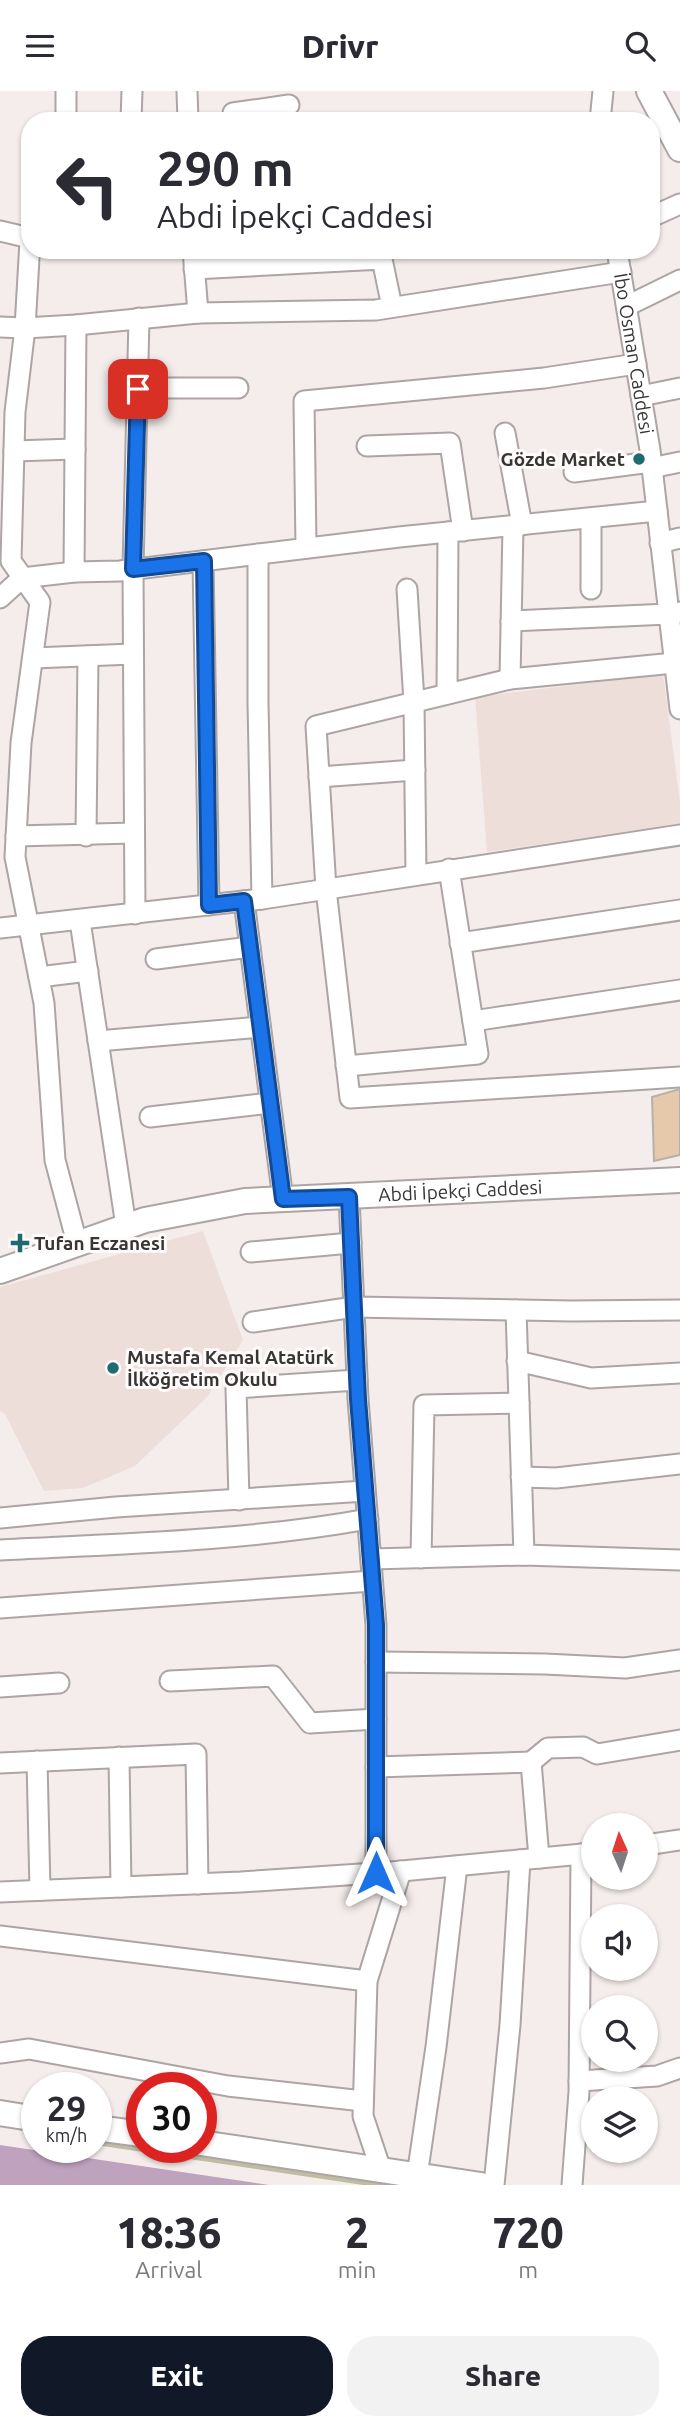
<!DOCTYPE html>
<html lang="en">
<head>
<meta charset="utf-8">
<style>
  body { margin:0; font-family:Ubuntu,sans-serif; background:#f2f2f3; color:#2b2b33; height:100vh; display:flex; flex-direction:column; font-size:26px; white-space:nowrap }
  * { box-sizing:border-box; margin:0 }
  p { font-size:23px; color:#7c7c81 }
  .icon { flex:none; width:38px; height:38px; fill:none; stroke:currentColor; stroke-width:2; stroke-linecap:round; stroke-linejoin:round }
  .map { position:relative; height:2094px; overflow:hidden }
  .sheet { display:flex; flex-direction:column; background:#fff; flex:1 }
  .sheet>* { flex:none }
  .guide { position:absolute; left:21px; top:21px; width:639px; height:147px; border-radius:28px; box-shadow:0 2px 5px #0004; background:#fff; color:#2b2b33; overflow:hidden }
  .needle { width:46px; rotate:357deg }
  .buttons { position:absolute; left:581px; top:1722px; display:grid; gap:14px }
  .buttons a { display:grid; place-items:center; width:77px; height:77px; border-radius:50%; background:#fff; box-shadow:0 2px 5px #0004; font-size:35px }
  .speed { position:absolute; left:21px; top:1981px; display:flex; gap:14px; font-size:35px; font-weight:700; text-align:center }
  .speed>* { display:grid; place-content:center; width:91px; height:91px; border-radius:50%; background:#fff; box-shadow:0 2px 5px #0004; line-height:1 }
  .speed small { font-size:18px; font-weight:400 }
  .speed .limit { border:10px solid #d22; background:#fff; color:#111 }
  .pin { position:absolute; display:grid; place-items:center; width:60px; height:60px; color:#fff; margin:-30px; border-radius:14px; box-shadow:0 4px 10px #0006 }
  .me { position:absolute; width:77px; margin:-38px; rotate:0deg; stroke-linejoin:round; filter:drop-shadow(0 0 5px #0008) }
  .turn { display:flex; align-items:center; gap:24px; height:147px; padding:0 21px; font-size:32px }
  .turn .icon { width:91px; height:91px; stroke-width:2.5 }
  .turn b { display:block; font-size:49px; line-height:60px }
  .eta { display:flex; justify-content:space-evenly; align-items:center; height:119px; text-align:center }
  .eta b { font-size:42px; font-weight:800; line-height:49px }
  .action { display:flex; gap:14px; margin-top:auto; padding:14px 21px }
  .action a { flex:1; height:80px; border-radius:28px; background:#111827; color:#fff; font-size:28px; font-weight:800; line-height:80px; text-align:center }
  .action a+a { background:#f2f2f3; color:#2b2b33 }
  header { display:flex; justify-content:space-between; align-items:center; height:91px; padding:0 21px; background:#fff; font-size:32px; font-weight:800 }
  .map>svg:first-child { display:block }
  .built { fill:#eededa }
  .green { fill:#bfbda1 }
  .water { fill:#bfa2be }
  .building { fill:#e5c9aa; stroke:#b5b0ac; stroke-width:2 }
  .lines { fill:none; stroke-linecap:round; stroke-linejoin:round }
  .minor-casing { stroke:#aca5a3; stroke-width:23 }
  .major-casing { stroke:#aca5a3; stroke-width:28 }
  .minor { stroke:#fff; stroke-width:19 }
  .major { stroke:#fff; stroke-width:24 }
  .route-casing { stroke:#114b97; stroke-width:18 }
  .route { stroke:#1a73e8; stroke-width:12 }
  .poi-dot { fill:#1f6b72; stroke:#fefbfa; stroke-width:2.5 }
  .labels { text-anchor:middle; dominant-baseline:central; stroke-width:6; stroke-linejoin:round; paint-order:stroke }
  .street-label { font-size:19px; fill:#383635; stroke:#fefbfa }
  .poi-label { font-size:19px; font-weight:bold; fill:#383635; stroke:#fefbfa; text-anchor:start }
</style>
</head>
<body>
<header><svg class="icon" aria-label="menu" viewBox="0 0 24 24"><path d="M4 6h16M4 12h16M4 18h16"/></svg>Drivr<svg class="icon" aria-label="search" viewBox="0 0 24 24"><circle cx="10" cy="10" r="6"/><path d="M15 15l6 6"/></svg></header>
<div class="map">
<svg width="680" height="2094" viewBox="0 0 680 2094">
  <rect width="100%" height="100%" fill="#f4edeb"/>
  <!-- built -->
  <path class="built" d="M663,583L680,711V733L487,761L475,606Z
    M203,1140L243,1249L208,1305L135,1375L83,1397L44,1400L5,1323L0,1320V1196Z"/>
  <!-- green -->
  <path class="green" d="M96,2047L142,2054V2056L401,2094H363L96,2054Z"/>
  <!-- water -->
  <path class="water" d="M0,2054L269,2094H0Z"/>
  <!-- building -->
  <path class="building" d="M680,998V1064L654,1070L652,1006Z"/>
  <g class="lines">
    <defs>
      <g id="minor">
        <path d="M187,0L188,30"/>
        <path d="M233,22L289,14"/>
        <path d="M66,30V0"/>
        <path d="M131,30L132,0"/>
        <path d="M600,30L603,0"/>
        <path d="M651,126L680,113"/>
        <path d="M0,140L30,147"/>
        <path d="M30,150L25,237L15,321L11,470L40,511L21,652L15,766L44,912L55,1069L77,1152"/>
        <path d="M193,159L198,222"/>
        <path id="s1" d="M617,159L650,359L680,618"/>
        <path d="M194,178L382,168L392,216"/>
        <path d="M627,215L680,189"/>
        <path d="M0,236L25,237L76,234L198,222L376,219L621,181"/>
        <path d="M138,297H238"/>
        <path d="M641,305L680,297"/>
        <path d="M505,342L522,434"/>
        <path d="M367,355L450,352L463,440"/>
        <path d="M14,360L75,358"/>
        <path d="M651,377L680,371"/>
        <path d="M574,381L651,371"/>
        <path d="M660,452L680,447"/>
        <path d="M306,457L304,310L544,287L636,273"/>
        <path d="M258,463V612L262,808"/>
        <path d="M203,470L209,814"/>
        <path d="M74,481L76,234"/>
        <path d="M407,498L414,611L416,783"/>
        <path d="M591,498V427"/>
        <path d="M0,507L22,487L74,481L120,480L399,446L657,420"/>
        <path d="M511,530L669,523L680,521"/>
        <path d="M33,567L133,563"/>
        <path d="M674,572L510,588L316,635L326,798L350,1007L680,986"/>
        <path d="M510,588L513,435"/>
        <path d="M447,603L448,441"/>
        <path d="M319,686L415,679"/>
        <path d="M16,745L134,742"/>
        <path d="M86,745L88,565"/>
        <path d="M244,810L283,1108"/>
        <path d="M135,823L133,478L139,227"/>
        <path d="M80,830L126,1135"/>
        <path d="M0,837L262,808L680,744"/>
        <path d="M460,852L680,819"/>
        <path d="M156,868L250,856"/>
        <path d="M39,886L88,880"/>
        <path d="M473,930L680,899"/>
        <path d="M98,950L260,936"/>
        <path d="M346,975L478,963L449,778"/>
        <path d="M150,1026L270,1012"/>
        <path d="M251,1161L351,1152"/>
        <path d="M516,1219L524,1464"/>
        <path d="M253,1231L354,1216L571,1220L680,1219"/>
        <path d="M517,1270L591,1287L680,1282"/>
        <path d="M521,1386L556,1387L680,1373"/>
        <path d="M239,1409L236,1297L357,1289"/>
        <path d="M0,1427L116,1416L365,1400"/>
        <path d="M0,1459C122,1453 247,1450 368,1428"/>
        <path d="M421,1467L424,1314L519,1312"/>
        <path d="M371,1468L524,1464L680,1469"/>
        <path d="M0,1517L372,1490"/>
        <path d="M376,1571L545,1573L625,1577L680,1569"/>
        <path d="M170,1590L273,1585L310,1632L376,1628"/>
        <path d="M0,1596L59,1592"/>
        <path d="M119,1666L121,1796"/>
        <path d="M37,1670L40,1799"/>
        <path d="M531,1671L548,1657L583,1656L597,1663L680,1649"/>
        <path d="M0,1672L196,1663L198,1793"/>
        <path d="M376,1676L531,1671L539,1767"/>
        <path d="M646,1754L680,1749"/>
        <path d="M391,1781L593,1762"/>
        <path d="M0,1801L241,1791L376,1782V1534L358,1308L349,1106"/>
        <path d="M0,1845L367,1890"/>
        <path d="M0,1962L29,1958L228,1995L363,2010"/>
        <path d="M579,1990L657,1985L680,1977"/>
        <path d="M381,2079L363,2025L367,1890L401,1780"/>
        <path d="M417,2085L436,1956L457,1775"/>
        <path d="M494,2094L510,1934L520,1769"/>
        <path d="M572,2094L579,2001L581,1763"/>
      </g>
      <g id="major">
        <path d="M649,0L680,58"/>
        <path id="s2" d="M0,1180L145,1129L245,1110L680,1089"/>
        <path d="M0,2022L37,2028"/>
        <path d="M96,2037L142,2043"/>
        <path d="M201,2052L481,2094"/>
      </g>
    </defs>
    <!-- minor casing -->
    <use href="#minor" class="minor-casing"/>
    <!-- major casing -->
    <use href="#major" class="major-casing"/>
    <!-- minor -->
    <use href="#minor" class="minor"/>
    <!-- major -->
    <use href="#major" class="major"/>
  </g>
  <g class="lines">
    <defs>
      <path id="route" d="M138,298L133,478L204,470L209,814L244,810L283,1108L349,1106L358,1308L376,1534V1782"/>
    </defs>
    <!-- route casing -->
    <use href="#route" class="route-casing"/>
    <!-- route -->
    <use href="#route" class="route"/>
  </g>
  <!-- markers -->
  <g class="poi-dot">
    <circle cx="639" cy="368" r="7"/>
    <path d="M16.5 1141.5h7v7h7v7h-7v7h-7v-7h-7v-7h7z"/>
    <circle cx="113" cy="1277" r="7"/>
  </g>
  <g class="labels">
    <!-- street labels -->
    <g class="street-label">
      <text stroke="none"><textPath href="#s1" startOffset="105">İbo Osman Caddesi</textPath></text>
      <text stroke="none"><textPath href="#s2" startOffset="471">Abdi İpekçi Caddesi</textPath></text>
    </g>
    <!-- poi labels -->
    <g class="poi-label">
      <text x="625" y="368" text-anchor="end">Gözde Market</text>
      <text x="34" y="1152">Tufan Eczanesi</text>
      <text x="127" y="1266">Mustafa Kemal Atatürk<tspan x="127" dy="22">İlköğretim Okulu</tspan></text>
    </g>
  </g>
</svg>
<div class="buttons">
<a><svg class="needle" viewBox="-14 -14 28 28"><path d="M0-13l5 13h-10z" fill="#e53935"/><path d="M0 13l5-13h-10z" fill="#7c7c81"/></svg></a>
<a><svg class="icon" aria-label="sound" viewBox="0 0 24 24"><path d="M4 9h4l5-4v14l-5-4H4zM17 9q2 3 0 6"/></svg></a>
<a><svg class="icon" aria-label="search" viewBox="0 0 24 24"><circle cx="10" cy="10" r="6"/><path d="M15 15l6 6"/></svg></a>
<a><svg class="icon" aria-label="layers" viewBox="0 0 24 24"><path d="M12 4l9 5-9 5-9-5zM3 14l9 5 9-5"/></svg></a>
</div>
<div class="speed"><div>29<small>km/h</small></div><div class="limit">30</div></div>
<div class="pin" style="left:138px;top:298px;background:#d93025"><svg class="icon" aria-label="arrive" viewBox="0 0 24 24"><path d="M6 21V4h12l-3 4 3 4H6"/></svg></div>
<svg class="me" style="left:376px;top:1782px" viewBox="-20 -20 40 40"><path d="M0-17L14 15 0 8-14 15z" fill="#1a73e8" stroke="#fff" stroke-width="4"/></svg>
<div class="guide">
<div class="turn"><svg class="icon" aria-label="left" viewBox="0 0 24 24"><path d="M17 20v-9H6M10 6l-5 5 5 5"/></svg><div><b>290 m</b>Abdi İpekçi Caddesi</div></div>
</div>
</div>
<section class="sheet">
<div class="eta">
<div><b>18:36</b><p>Arrival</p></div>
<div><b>2</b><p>min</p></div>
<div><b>720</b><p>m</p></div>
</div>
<div class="action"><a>Exit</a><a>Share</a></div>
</section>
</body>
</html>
